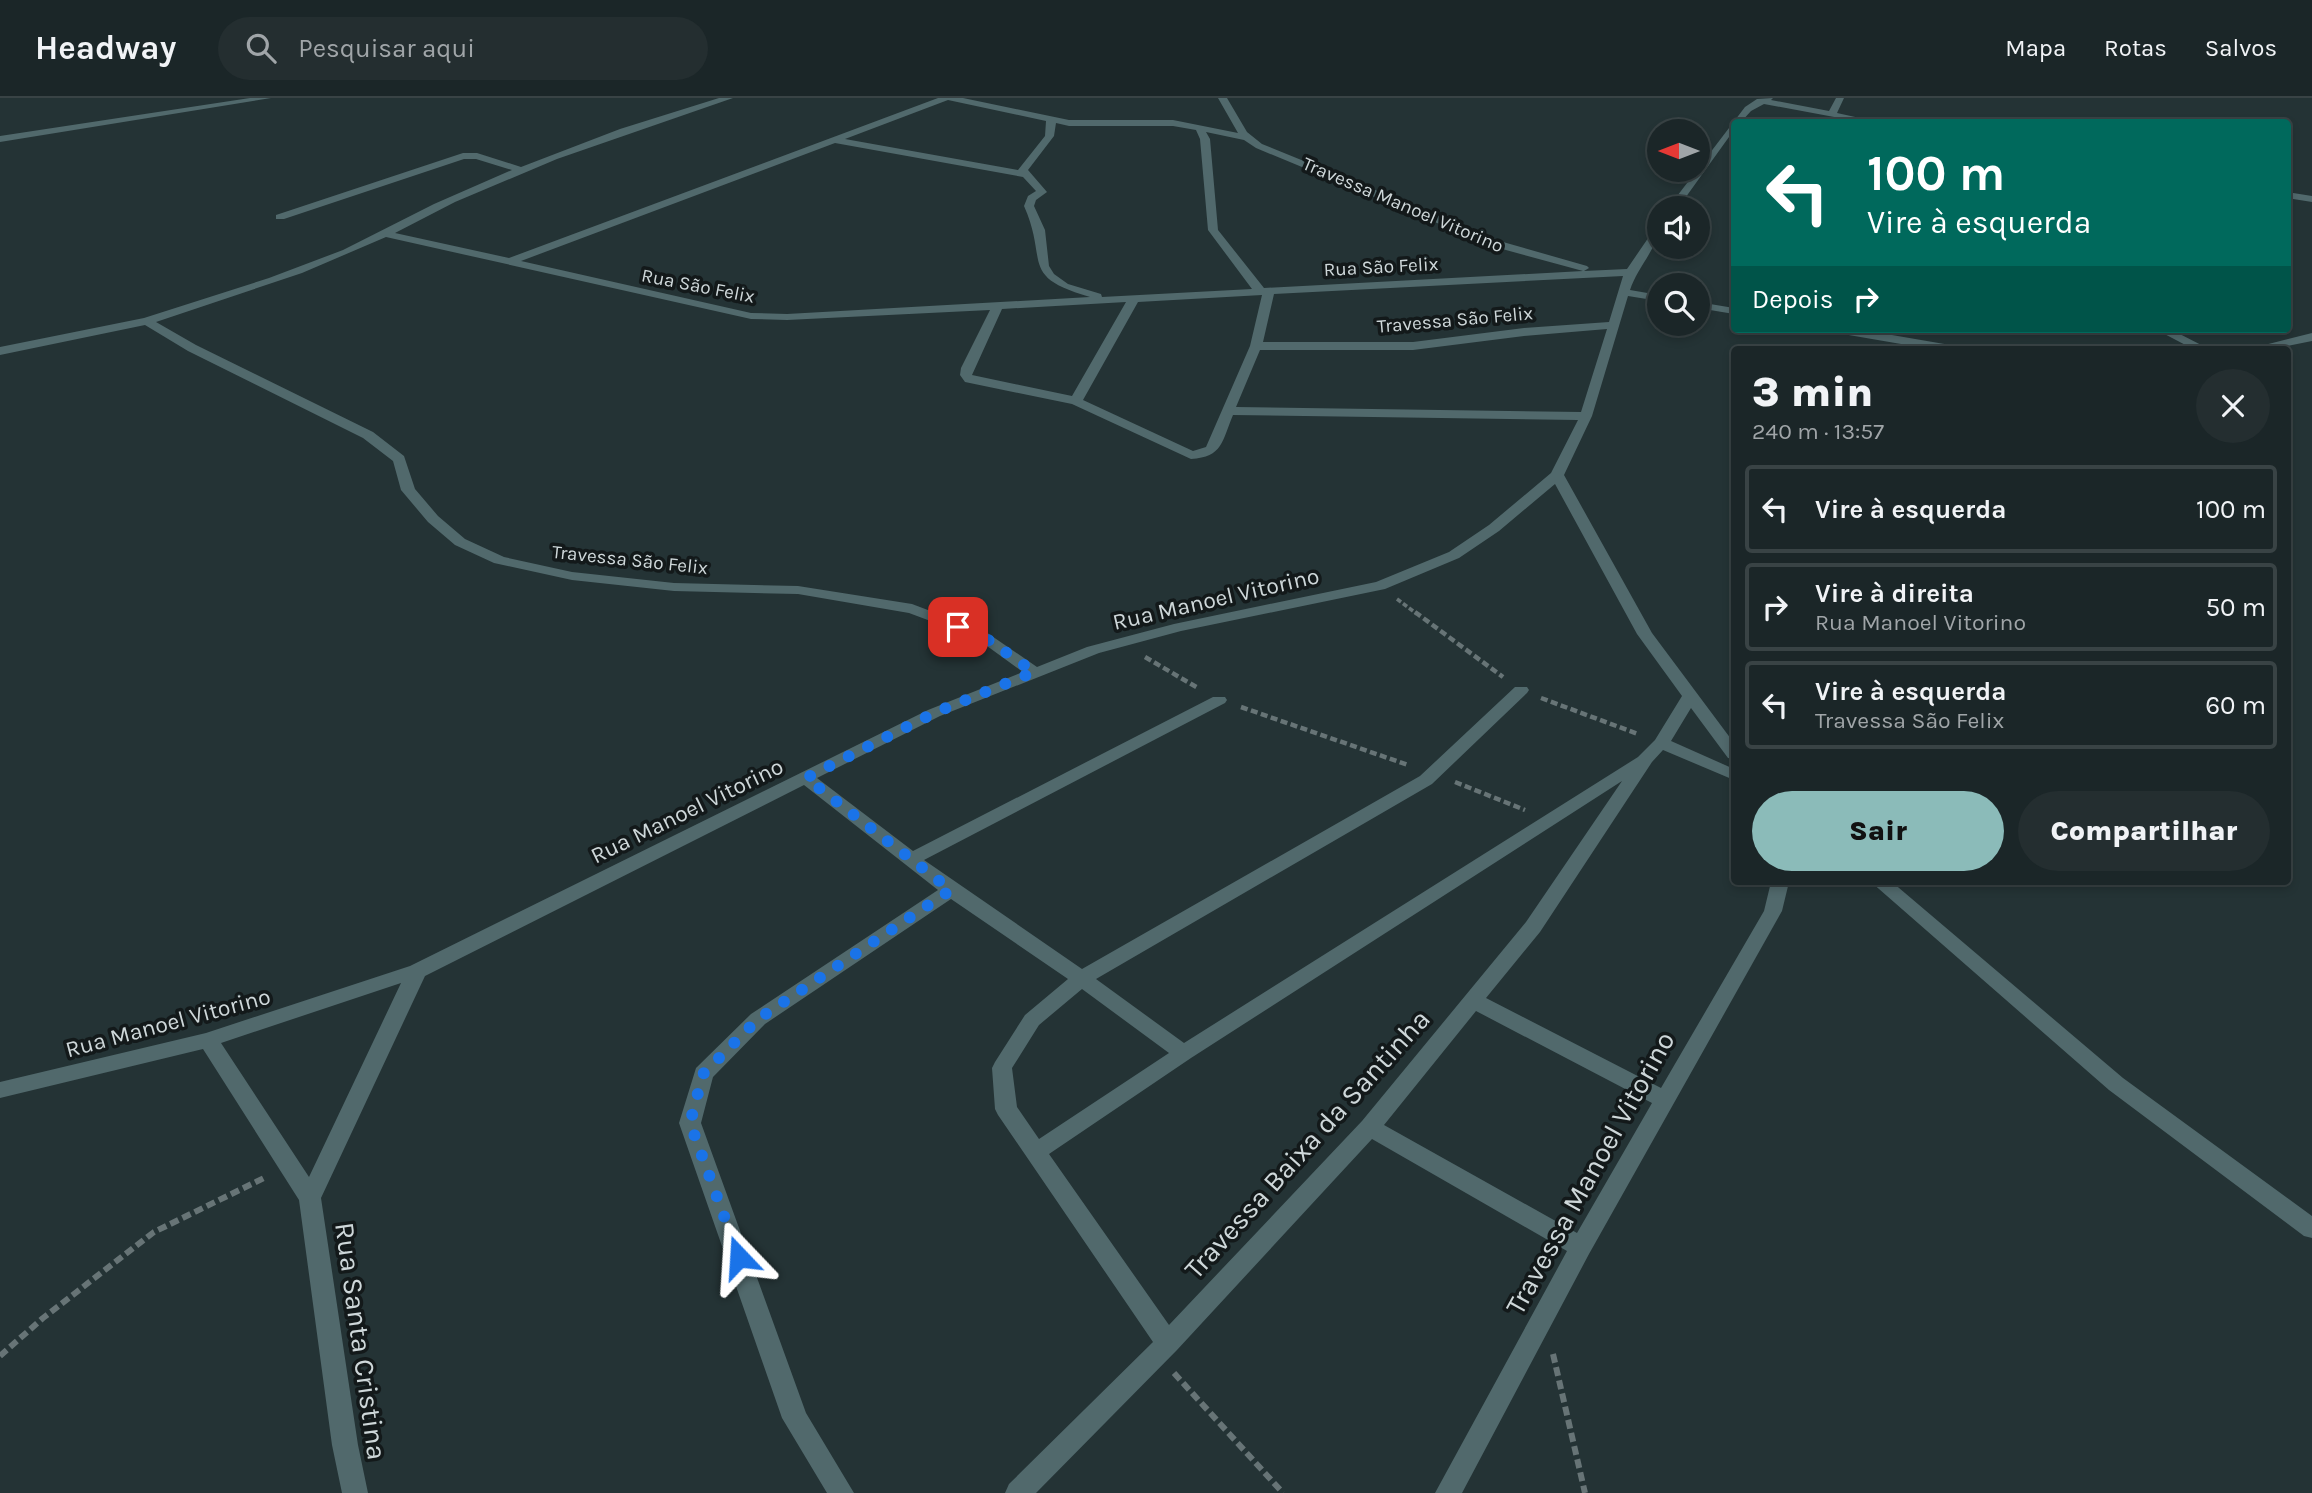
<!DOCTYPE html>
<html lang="pt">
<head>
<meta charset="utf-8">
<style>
  body { margin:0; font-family:Karla,sans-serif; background:#242e30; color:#f1f3f6; height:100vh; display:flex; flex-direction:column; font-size:26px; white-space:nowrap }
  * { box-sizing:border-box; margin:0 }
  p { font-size:23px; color:#a0a5a8 }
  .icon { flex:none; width:38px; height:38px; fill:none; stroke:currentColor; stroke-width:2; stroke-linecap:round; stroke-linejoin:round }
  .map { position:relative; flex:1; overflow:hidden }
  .panel { position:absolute; left:1731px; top:248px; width:560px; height:539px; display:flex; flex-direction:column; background:#1b2628; border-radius:7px; box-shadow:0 4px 10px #0003,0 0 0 2px #394345 }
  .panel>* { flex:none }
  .top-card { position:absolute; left:1731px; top:21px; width:560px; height:214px; border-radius:7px; box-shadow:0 4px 10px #0003,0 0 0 2px #394345; background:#00695c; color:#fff; overflow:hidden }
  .needle { width:46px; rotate:270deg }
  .controls { position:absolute; left:1647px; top:21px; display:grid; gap:14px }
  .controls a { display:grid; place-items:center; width:63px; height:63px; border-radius:50%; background:#1b2628; box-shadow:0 4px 10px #0003,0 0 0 2px #394345; font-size:35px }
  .pin { position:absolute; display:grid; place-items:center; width:60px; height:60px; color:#fff; margin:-30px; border-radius:14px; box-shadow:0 4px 10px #0006 }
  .me { position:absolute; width:77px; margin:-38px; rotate:340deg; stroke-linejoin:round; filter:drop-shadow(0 0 5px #0008) }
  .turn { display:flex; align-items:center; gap:24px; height:147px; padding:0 21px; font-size:32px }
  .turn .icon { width:91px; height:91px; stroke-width:2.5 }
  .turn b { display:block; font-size:49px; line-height:60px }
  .then { display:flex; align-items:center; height:66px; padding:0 21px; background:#0003; gap:14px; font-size:26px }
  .round { display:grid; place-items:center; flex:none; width:74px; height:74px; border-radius:37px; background:#242e30 }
  .summary { display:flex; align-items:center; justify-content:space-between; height:119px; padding:0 21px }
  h1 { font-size:42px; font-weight:800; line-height:52px }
  .primary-button { display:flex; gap:14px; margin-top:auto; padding:14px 21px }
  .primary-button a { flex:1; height:80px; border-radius:42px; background:#8bbbb9; color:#111; font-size:28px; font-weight:800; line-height:80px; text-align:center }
  .primary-button a+a { background:#242e30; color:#f1f3f6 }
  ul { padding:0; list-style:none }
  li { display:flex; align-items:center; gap:21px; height:88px; margin:0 14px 10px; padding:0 7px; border:4px solid #394345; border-radius:7px }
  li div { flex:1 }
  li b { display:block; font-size:26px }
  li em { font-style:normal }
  header { display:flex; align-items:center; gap:42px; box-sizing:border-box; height:98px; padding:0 35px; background:#1b2628; border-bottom:2px solid #394345 }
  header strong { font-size:33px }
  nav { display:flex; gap:38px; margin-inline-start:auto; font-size:24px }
  .search { width:490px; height:63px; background:#242e30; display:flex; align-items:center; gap:18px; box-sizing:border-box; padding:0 24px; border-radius:38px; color:#a0a5a8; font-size:26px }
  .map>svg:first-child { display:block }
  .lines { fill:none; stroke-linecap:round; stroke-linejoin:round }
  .path-far2 { stroke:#677476; stroke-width:3.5; stroke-dasharray:5 2.5; stroke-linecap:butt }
  .path-far1 { stroke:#677476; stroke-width:4.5; stroke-dasharray:7 3.5; stroke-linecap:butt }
  .path { stroke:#677476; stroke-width:6; stroke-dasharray:9 4.5; stroke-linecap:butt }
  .street { fill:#51696c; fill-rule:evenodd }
  .route { stroke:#1a73e8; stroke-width:12; stroke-dasharray:0 21.6 }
  .labels { text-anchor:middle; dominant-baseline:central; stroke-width:7; stroke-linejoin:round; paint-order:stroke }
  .far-street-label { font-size:19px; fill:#ced7d9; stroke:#13191a }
  .street-label { font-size:23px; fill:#ced7d9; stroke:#13191a }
  .near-street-label { font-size:28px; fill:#ced7d9; stroke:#13191a }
</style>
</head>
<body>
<header>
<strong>Headway</strong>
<div class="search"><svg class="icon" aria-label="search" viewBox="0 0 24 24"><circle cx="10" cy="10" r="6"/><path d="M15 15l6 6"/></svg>Pesquisar aqui</div>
<nav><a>Mapa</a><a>Rotas</a><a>Salvos</a></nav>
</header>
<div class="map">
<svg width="2312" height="1395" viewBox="0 0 2312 1395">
  <rect width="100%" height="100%" fill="#243335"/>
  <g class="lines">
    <!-- path-far2 -->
    <path class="path-far2" d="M1397,501L1417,516"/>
    <!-- path-far1 -->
    <path class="path-far1" d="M1415,514L1503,579
      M1145,559L1198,590
      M1541,600L1638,636
      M1241,609L1408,667
      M1455,684L1525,712"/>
    <!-- path -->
    <path class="path" d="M1553,1256L1585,1395
      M0,1258L43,1220L154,1134L266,1079
      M1174,1275L1283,1395"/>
    <!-- street -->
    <path class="street" d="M250,0H271L0,44V38Z
      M719,0H733L557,61L455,104L395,135L509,160L938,0H963L1069,22H1173L1238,35L1218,0H1227L1247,34L1262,46L1503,144L1587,168L1589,170L1584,173L1627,171L1655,130L1659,129C1659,148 1637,170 1630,192L1659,197V203L1628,198L1592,318L1564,377L1652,535L1734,645V661L1728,660L1691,610L1671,643L1734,671V682L1663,652L1652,664L1540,834L1486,900L1661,990L1764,813L1771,784H1789L1782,813L1589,1156L1462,1395H1435L1567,1153L1372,1041L1177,1252L1036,1395H1005L1009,1386L1153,1244L998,1017L995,1011L992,970L995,964L1025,917L1068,881L951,801L765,926L713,979L701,1025L806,1315L854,1395H827L782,1320L679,1025L696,970L751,916L938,792L804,687L425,878L321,1100L358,1347L368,1395H342L332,1347L299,1102L203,951L0,1000V984L206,935L410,868L928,612L1023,574L976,540L909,515L798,496L674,493L572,482L494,465L455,447L428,424L401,392L393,363L363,340L188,253L145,227L0,257V249L144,220L269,180L343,152L434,106L512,72L476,61H464L284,121H276V117L463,55H477L521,69L620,31ZM948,2L1046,23L1045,38L1018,72L845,41ZM1056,25L1069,28H1173L1196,32L1200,41L1208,132L1252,191L1102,199L1101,196L1068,186L1054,176L1049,168L1045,132L1034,108L1036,102L1047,94L1028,72L1054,38ZM1206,34L1244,42L1256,50L1495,149L1583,173L1264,190L1218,132L1210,41ZM835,45L1023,79L1036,93L1028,98L1024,108C1049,164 1018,178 1090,199L787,216L751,215L521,163ZM386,139L751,221L787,222L990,212L961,270L960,277L965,284L1072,306L1191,361C1223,359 1222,343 1233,317L1578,322L1551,375L1489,427L1449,454L1376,484L1174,526L1087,549L1037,569L986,534L912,506L798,488L674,485L572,474L504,459L465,441L438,418L415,391L404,358L373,334L196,247L156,224L302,175ZM1623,178L1609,224L1524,230L1413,244H1263L1274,196ZM1262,197L1250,248L1206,349L1193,353L1083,302L1138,204ZM1126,204L1072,298L972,277L1002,211ZM1607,231L1581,314L1236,309L1260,252H1413L1524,238ZM1555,386L1637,536L1682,598L1655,642L1638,659L1184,945L1096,881L1432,686L1527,595L1529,592L1527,589H1515L1420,678L1082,871L924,762L1225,605L1227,602L1225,599H1213L913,753L817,680L940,618L1099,555L1181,533L1385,491L1459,460L1499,433ZM1622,683L1526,824L1362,1023L1169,1227L1049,1056L1191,960ZM401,885L309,1079L221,945ZM1082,891L1169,955L1039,1041L1017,1009L1012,970L1039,927ZM1476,913L1652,1005L1577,1135L1384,1027Z
      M1773,0L1771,2L1829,13L1836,0H1844L1837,15L1878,24H1861L1764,6L1751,13L1741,24H1734V32L1678,110H1668L1745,9L1757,1Z
      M2287,94L2312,98V104L2287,100Z
      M1698,204L1734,210V216L1698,210Z
      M1831,231H1857L1956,248L1962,252H1936L1837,235Z
      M2155,231H2170L2211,252H2195Z
      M2312,235V243L2268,252H2245Z
      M1871,784H1892L2123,980L2312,1118V1140L2304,1138L2109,992Z"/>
  </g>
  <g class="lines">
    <!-- route -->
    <path class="route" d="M739,1159L690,1025L703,976L758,921L951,792L806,680L934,615L1034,574L981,537L958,529"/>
  </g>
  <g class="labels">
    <!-- far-street labels -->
    <g class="far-street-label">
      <text transform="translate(1403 107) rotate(23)">Travessa Manoel Vitorino</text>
      <text transform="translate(1381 169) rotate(-3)">Rua São Felix</text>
      <text transform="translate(698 188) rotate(11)">Rua São Felix</text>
      <text transform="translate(1455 222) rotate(-5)">Travessa São Felix</text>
      <text transform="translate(630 462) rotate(6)">Travessa São Felix</text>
    </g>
    <!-- street labels -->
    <g class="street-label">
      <text transform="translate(1216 501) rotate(-13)">Rua Manoel Vitorino</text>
      <text transform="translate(687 713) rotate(-26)">Rua Manoel Vitorino</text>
      <text transform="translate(168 925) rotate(-15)">Rua Manoel Vitorino</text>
    </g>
    <!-- near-street labels -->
    <g class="near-street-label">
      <text transform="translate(1307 1046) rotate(-48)">Travessa Baixa da Santinha</text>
      <text transform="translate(1590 1075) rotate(-61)">Travessa Manoel Vitorino</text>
      <text transform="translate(361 1243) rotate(82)">Rua Santa Cristina</text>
    </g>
  </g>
</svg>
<div class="controls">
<a><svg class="needle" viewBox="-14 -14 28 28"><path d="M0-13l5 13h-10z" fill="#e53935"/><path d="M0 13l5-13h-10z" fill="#a0a5a8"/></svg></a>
<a><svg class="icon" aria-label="sound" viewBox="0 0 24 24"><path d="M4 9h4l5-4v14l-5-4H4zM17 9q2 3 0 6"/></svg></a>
<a><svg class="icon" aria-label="search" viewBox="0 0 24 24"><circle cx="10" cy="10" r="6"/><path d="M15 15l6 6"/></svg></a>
</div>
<div class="pin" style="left:958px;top:529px;background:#d93025"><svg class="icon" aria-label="arrive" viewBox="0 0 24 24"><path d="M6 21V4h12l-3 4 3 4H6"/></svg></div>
<svg class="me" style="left:739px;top:1159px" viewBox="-20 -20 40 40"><path d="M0-17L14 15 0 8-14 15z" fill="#1a73e8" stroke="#fff" stroke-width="4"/></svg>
<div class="top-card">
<div class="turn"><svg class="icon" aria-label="left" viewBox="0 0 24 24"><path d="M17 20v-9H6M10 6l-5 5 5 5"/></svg><div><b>100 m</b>Vire à esquerda</div></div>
<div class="then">Depois<svg class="icon" aria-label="right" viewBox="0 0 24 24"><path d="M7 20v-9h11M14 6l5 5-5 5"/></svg></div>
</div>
<section class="panel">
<div class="summary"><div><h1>3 min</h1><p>240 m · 13:57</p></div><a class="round"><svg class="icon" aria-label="close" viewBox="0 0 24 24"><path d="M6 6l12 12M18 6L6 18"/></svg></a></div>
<ul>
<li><svg class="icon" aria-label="left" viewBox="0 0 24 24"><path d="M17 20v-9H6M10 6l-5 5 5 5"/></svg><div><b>Vire à esquerda</b></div><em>100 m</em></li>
<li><svg class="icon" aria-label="right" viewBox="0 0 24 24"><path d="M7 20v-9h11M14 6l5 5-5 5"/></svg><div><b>Vire à direita</b><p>Rua Manoel Vitorino</p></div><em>50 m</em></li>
<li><svg class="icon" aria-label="left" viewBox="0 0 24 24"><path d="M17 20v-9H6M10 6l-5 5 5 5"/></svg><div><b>Vire à esquerda</b><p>Travessa São Felix</p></div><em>60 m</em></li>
</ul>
<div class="primary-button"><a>Sair</a><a>Compartilhar</a></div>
</section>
</div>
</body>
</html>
